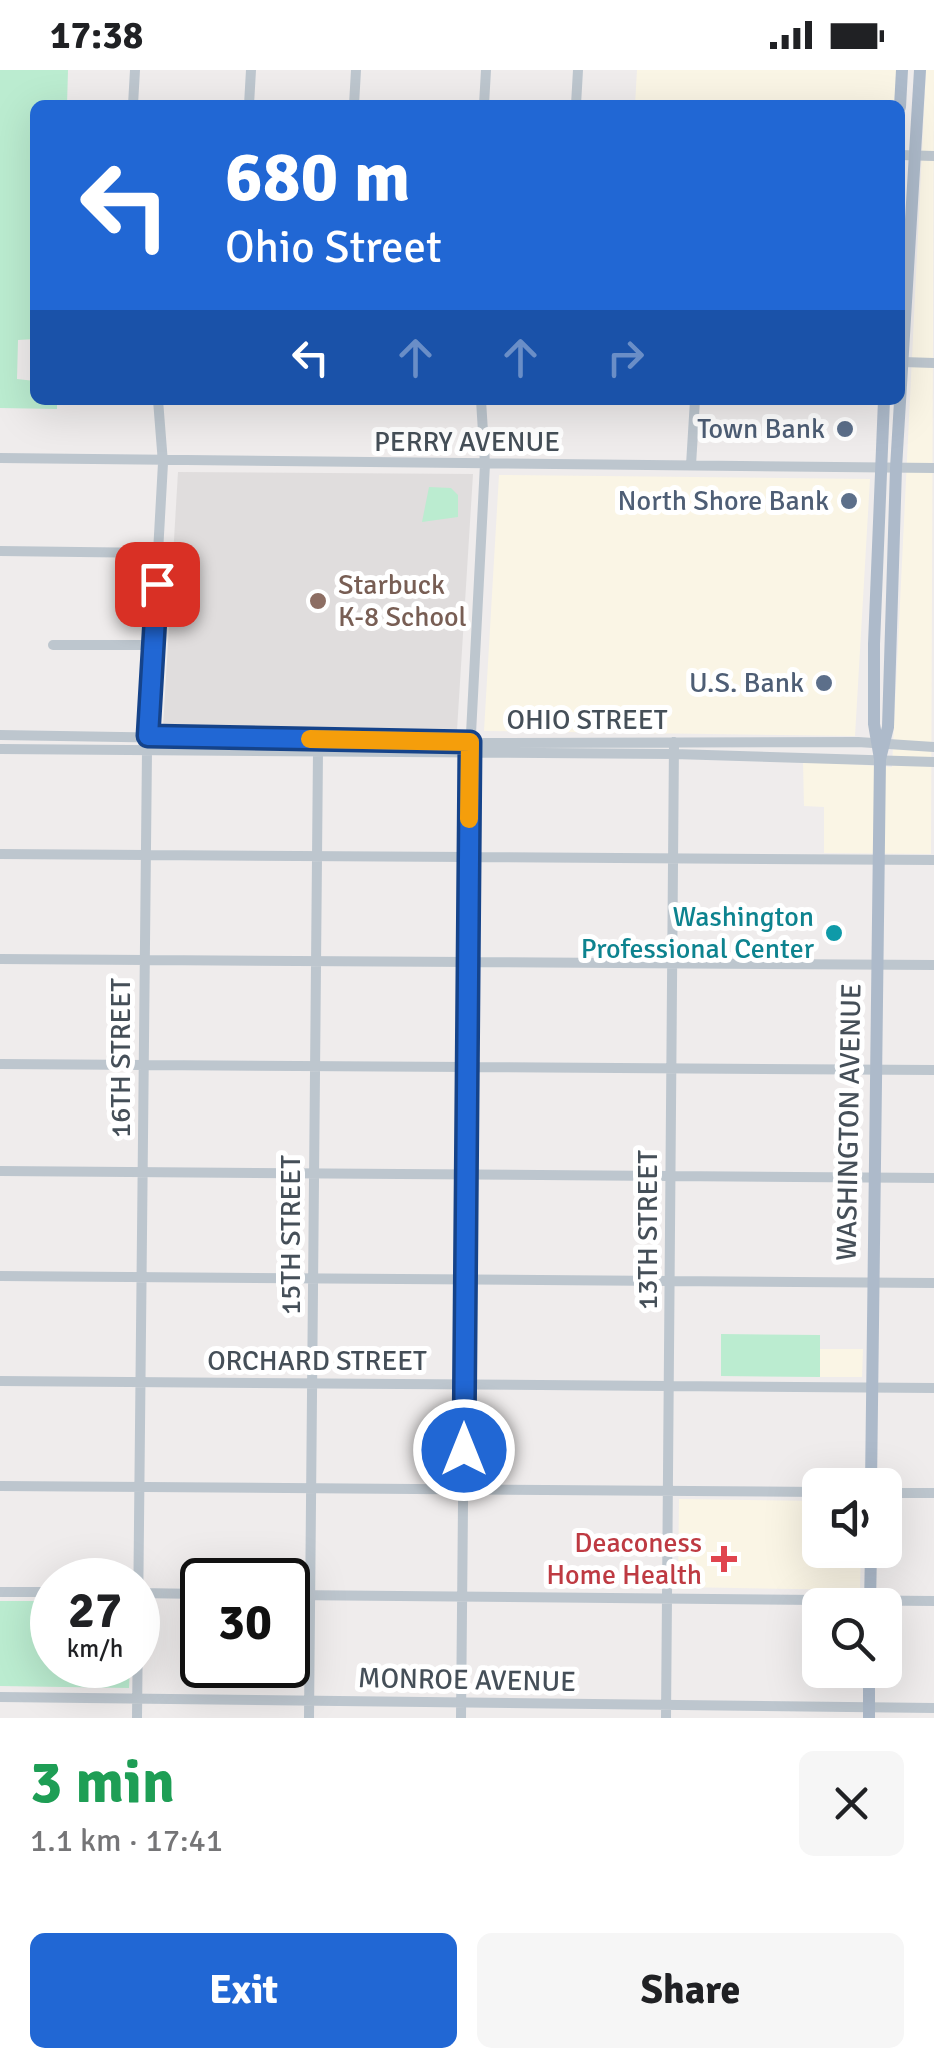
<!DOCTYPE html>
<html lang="en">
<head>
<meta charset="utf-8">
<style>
  body { margin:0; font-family:Signika,sans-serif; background:#f6f6f6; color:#202124; height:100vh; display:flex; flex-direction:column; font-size:38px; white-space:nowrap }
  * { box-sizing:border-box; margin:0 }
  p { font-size:32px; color:#757577 }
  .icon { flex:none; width:55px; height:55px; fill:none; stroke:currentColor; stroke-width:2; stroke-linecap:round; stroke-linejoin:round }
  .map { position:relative; height:1648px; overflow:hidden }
  .drawer { display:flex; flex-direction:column; background:#fff; flex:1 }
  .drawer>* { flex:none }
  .top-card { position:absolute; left:30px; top:30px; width:875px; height:305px; border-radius:15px; box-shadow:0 10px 40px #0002; background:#2167d4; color:#fff; overflow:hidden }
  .fabs { position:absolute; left:802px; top:1398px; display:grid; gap:20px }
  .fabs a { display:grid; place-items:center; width:100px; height:100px; border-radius:15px; background:#fff; box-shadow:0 10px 40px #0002; font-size:50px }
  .speed { position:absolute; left:30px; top:1488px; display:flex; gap:20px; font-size:50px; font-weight:700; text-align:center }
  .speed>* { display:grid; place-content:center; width:130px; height:130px; border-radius:50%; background:#fff; box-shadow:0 10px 40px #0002; line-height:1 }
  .speed small { font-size:25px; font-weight:400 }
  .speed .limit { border:5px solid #111; border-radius:15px; background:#fff; color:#111 }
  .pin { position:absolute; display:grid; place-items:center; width:85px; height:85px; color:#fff; margin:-42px; border-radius:20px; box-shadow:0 5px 15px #0006 }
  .me { position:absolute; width:110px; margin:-55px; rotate:0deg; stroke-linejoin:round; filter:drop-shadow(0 0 8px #0008) }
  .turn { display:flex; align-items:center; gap:35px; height:210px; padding:0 30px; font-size:45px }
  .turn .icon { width:130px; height:130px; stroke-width:2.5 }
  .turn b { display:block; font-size:70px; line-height:85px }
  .lanes { display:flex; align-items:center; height:95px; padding:0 30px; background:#0003; justify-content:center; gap:50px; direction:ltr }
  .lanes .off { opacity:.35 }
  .round { display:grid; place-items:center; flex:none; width:105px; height:105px; border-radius:15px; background:#f6f6f6 }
  .summary { display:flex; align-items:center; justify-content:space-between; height:170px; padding:0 30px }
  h1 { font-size:60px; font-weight:800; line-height:75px; color:#1e9e55 }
  .cta { display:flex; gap:20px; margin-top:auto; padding:20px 30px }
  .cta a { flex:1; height:115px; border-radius:15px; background:#2167d4; color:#fff; font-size:40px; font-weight:800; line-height:115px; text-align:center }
  .cta a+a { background:#f6f6f6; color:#202124 }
  .status { display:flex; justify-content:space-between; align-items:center; height:70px; padding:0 50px; background:#fff; direction:ltr }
  .status svg { height:28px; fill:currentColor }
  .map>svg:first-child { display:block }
  .commercial { fill:#faf5e5 }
  .education { fill:#e0dddd }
  .green { fill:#bbecd0 }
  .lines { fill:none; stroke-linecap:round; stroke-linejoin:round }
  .minor { stroke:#bdc6ce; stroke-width:10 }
  .major { stroke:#adbaca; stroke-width:12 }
  .route-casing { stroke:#15438a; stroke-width:25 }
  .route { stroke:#2167d4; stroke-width:18 }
  .slow { stroke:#f59e0b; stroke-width:18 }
  .service-dot { fill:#5c6f8a; stroke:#fff; stroke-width:4 }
  .education-dot { fill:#8d6e63; stroke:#fff; stroke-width:4 }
  .culture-dot { fill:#0f9aa8; stroke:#fff; stroke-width:4 }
  .health-dot { fill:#e0444e; stroke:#fff; stroke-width:4 }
  .labels { text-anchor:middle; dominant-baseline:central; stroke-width:10; stroke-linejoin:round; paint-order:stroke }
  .service-label { font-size:28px; fill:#4e5e75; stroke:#fff; text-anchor:end }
  .street-label { font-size:28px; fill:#454f58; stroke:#fff }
  .education-label { font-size:28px; fill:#785e54; stroke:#fff; text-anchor:start }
  .culture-label { font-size:28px; fill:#0d838f; stroke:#fff; text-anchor:end }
  .health-label { font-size:28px; fill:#be3a42; stroke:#fff; text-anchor:end }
</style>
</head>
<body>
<div class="status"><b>17:38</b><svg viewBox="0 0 49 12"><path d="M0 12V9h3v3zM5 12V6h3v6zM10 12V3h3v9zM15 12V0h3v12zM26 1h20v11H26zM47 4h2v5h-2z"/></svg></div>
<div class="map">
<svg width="934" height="1648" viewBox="0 0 934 1648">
  <rect width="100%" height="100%" fill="#efecec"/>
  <!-- commercial -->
  <path class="commercial" d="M637,0H897L894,35H635Z
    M926,0H934L931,784L824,783V737L804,736L803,691L892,697Z
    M499,405L870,409L855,666L484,661Z
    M820,1279H863L862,1307H820Z
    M679,1429L820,1431V1480H861L860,1520L678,1517Z"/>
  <!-- education -->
  <path class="education" d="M178,402L473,404L457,660L163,657Z"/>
  <!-- green -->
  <path class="green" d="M0,0H68L67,35H35V269L18,270L17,309L35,311V330H57V339L0,338Z
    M429,417L451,418L458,425V447L422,452Z
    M721,1264L820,1265V1307L721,1306Z
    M0,1531H52V1595H130L129,1618L0,1616Z"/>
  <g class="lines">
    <!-- minor -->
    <path class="minor" d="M133,35L135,0
      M249,35L251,0
      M354,35L356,0
      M484,35L486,0
      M576,35L578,0
      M900,85L934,86
      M903,292L934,293
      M0,388L934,398
      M691,395L695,330
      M0,481L159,483
      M53,575H153
      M0,665L483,673L858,672L934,677
      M0,679L674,684L934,692
      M0,784L934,790
      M0,889L934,895
      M0,994L934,1000
      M0,1101L934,1108
      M0,1206L934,1213
      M0,1311L934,1318
      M0,1416L820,1422
      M885,1423H934
      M0,1522H52
      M138,1523L202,1524
      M288,1525L934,1531
      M0,1627L934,1638
      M137,1648L147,680L163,393L158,330
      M309,1648L318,681
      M461,1648L470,683L485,394L481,330
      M666,1648L674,672"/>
    <!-- major -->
    <path class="major" d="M900,37L902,0
      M880,689L888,657L896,398L920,0
      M871,1415L880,689L874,654V574L884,330
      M870,1535L871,1480
      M869,1648V1600"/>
  </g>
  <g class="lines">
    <defs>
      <path id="route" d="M157,514L148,666L470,672L464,1380"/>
    </defs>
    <!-- route casing -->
    <use href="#route" class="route-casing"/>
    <!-- route -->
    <use href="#route" class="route"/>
    <!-- slow -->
    <path class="slow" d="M310,669L470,672L469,749"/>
  </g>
  <!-- markers -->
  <g class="service-dot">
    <circle cx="845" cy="359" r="10"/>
    <circle cx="849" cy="431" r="10"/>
    <circle cx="824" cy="613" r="10"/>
  </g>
  <circle class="education-dot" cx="318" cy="531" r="10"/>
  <circle class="culture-dot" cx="834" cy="863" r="10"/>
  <path class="health-dot" d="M719 1474h10v10h10v10h-10v10h-10v-10h-10v-10h10z"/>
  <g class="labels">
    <!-- service labels -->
    <g class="service-label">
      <text x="825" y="359">Town Bank</text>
      <text x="829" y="431">North Shore Bank</text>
      <text x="804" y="613">U.S. Bank</text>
    </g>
    <!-- street labels -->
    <g class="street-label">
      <text x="467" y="372">PERRY AVENUE</text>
      <text x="587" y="650">OHIO STREET</text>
      <text transform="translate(121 988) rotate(-90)">16TH STREET</text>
      <text transform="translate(849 1052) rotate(-89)">WASHINGTON AVENUE</text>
      <text transform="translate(648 1160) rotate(-90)">13TH STREET</text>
      <text transform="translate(291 1165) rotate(-90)">15TH STREET</text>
      <text x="317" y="1291">ORCHARD STREET</text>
      <text transform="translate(467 1610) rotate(1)">MONROE AVENUE</text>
    </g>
    <!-- education labels -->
    <g class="education-label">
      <text x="338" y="515">Starbuck<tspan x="338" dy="32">K-8 School</tspan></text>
    </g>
    <!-- culture labels -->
    <g class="culture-label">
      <text x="814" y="847">Washington<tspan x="814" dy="32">Professional Center</tspan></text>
    </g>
    <!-- health labels -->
    <g class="health-label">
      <text x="702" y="1473">Deaconess<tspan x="702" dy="32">Home Health</tspan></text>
    </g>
  </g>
</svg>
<div class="fabs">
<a><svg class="icon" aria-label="sound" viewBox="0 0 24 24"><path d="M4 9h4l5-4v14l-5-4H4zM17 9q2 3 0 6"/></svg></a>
<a><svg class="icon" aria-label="search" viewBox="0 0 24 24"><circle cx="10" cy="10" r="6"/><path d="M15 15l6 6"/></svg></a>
</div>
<div class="speed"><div>27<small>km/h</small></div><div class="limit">30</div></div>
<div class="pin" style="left:157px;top:514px;background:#d93025"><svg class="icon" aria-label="arrive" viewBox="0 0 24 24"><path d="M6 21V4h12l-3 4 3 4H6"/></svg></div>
<svg class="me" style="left:464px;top:1380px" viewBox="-20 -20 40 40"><circle r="17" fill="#2167d4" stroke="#fff" stroke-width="3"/><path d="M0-11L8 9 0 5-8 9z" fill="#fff"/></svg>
<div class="top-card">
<div class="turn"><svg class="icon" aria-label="left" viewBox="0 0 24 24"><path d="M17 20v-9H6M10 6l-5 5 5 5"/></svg><div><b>680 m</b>Ohio Street</div></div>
<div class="lanes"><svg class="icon" aria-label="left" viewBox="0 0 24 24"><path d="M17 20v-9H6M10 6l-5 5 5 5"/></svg><svg class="icon off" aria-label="ahead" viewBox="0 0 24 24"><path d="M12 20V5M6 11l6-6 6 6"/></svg><svg class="icon off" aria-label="ahead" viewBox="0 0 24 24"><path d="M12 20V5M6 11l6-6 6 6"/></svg><svg class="icon off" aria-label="right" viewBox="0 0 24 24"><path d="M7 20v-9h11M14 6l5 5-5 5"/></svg></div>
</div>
</div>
<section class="drawer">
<div class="summary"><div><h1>3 min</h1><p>1.1 km · 17:41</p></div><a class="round"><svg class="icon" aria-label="close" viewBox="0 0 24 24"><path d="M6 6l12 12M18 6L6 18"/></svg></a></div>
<div class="cta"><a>Exit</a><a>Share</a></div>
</section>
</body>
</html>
